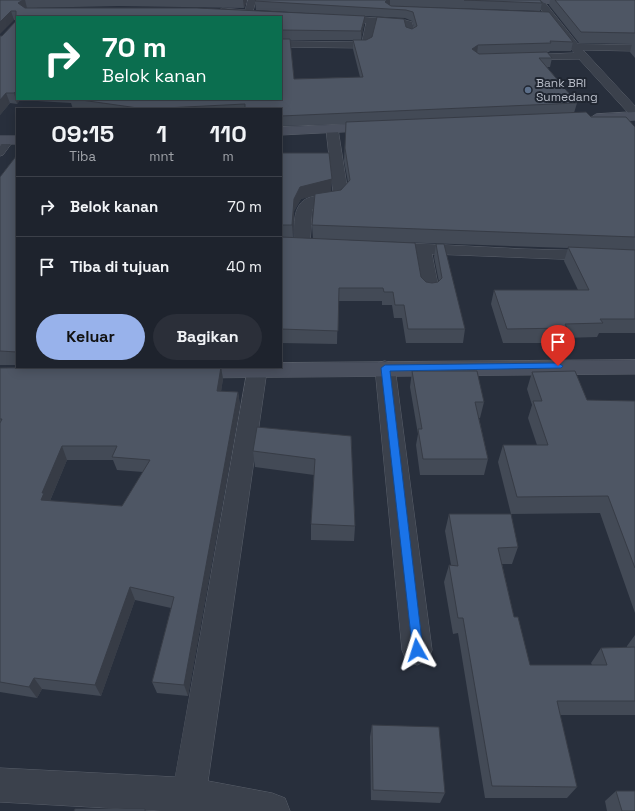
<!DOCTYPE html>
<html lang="id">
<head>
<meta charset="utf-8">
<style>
  body { margin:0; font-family:"Space Grotesk",sans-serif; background:#2b2f39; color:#f1f3f6; height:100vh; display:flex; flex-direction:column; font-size:15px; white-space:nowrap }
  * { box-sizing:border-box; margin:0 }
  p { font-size:13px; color:#a1a4aa }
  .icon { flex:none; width:22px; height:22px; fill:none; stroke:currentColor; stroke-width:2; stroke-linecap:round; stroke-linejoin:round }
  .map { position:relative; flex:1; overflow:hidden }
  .panel { position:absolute; left:16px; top:108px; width:266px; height:260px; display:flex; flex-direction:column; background:#1e232d; border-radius:0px; box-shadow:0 2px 10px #0003,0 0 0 1px #3c4049 }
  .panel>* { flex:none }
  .banner { position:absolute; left:16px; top:16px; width:266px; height:84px; border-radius:0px; box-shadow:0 2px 10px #0003,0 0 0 1px #3c4049; background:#0b6e4f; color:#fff; overflow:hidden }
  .pin { position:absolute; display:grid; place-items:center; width:34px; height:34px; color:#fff; margin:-41px -17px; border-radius:50% 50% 50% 0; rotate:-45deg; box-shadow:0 0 4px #0007 }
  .pin .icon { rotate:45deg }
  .me { position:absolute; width:44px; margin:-22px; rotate:354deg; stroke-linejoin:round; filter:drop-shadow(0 0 3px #0008) }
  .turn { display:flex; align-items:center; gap:14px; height:84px; padding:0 20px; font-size:18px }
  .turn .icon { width:52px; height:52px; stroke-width:2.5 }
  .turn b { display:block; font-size:28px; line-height:34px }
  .eta { display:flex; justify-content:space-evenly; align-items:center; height:68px; text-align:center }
  .eta b { font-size:24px; font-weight:700; line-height:28px }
  .button { display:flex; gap:8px; margin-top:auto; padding:8px 20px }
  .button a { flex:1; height:46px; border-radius:24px; background:#98b2eb; color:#111; font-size:16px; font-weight:700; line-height:46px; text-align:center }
  .button a+a { background:#2b2f39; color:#f1f3f6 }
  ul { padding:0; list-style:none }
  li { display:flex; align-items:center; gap:12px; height:60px; padding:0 20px; border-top:1px solid #3c4049 }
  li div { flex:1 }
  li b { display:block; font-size:15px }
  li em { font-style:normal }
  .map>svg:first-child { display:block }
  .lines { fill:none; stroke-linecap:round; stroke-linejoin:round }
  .lane-casing { stroke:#595f6a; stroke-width:1 }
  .street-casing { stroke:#595f6a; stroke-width:1 }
  .secondary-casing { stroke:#595f6a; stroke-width:1 }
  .lane { fill:#3b414c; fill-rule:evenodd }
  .street { fill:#3b414c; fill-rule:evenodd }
  .secondary { fill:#4a505e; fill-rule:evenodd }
  .wall { fill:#434a56; fill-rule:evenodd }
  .shaded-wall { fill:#373c46 }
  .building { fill:#4e5664; stroke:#373c46; fill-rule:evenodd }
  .route { fill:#1a73e8; stroke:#114b97 }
  .service-dot { fill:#5c6f8a; stroke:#202631; stroke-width:1.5 }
  .labels { text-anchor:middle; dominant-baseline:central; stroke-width:4; stroke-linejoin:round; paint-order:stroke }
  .far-poi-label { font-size:12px; fill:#b7bcc7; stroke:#202631; text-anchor:start }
</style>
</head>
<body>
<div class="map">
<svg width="635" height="811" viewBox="0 0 635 811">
  <rect width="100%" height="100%" fill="#282f3c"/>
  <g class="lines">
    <defs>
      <path id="lane" d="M9,137L14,140L3,155L0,156V146L6,138Z"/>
      <path id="street" d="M33,0H42L28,17H18Z
        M248,0H256L252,15L222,14L218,11L222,8L245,10Z
        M534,0H543L578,44L635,45V51L583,50L635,106V117L631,116L579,59L517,60L516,58L517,56L521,55L574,53Z
        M334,15L405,20L412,22L415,34L410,37L407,36L404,26L375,24L371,45L366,48L281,47V41L362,42L366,23L331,20V16Z
        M332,125L338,129L348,193L340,201L314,206L312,211L310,245L308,249L302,250L296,249L294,245C295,225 290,200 315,196C321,195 328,196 333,192L326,129Z
        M386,242L524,249L635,252V262L432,254L439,290L436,294L430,295L424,294L421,290L415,254L380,251L378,247L380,243Z
        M385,361L392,363L395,368L432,650L428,660L417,665L406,660L402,650L375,368L378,363Z
        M248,367H266L267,370L208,781L272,793L285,798L290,811H163L0,802V768L175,777Z"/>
      <path id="secondary" d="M540,0H584L635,3V9L544,3Z
        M635,112V120L596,122L590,118L596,114Z
        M376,123L382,127L381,130L281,135V127Z
        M0,136H17V144H0Z
        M635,360V374L191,378L184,376L181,371L183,367H281V363Z"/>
    </defs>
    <!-- lane casing -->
    <use href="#lane" class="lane-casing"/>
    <!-- street casing -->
    <use href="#street" class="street-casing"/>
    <!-- secondary casing -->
    <use href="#secondary" class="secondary-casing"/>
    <!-- lane -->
    <use href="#lane" class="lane"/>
    <!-- street -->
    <use href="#street" class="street"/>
    <!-- secondary -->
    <use href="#secondary" class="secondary"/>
  </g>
  <!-- wall -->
  <path class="wall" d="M0,0H247L244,8L119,6L26,8L338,15L256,10L255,1L256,0H540L542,3L540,11L390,6L573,42L571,51H550L549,52H547L552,58L550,67H547L577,103L574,113L591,117L635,127V333H599L597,337L564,338L562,343H503L491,304L494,290H578L564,261L568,248L313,239L312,225L315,195L301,199L294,211L293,238H288L421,277L426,282L432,283L439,282L434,257L436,244L465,329L463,343H406L402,318H394L392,305H382V301H338L337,344L281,343V153L331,191L326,192L341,190L348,182L344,161L346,124L281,126V109H73L71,103L20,100L17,104L10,103L0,115L2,36L16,21V20H14ZM365,16L405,18L412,21L414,27L412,29L406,27L366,40H361L364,24ZM17,17H281V99H17ZM290,40H353V49L360,77L294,79Z
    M550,0H635V58L630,52L632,44L579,43L549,5Z
    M17,155V365H0V177Z
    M74,367H221L223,379L221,391L238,392L240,405L188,696L157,693L152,682L171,608L135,600L101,696L42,689L37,698L0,692V368ZM67,460H113L117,470L143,472L122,506L50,501Z
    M412,371L484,402L480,418H479L488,459L484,475H420L416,445L418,434L410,387Z
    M532,372L587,400L635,401V613L600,513L511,514L498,462L503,445H537L528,418L532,405L527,389Z
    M351,436L355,526L354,541L311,540V524L314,475L255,467L253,451Z
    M449,514L518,547L512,564H502L514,617L530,665H592L591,663L601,648L627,647V646L635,635V715H560L577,787L567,798H485L458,633L453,634L444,582L449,565H451L445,531Z
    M372,725L445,793L440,803L371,800L370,737Z
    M616,791L635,811H607L605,801Z"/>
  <!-- shaded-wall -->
  <path class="shaded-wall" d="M23,0H25L27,8L21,11L18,3Z
    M243,0H247L244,8Z
    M387,0H390V6L385,2Z
    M11,11L14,20L0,34V22Z
    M365,16L364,24L361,40V31Z
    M478,45L477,54L472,49Z
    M16,90L17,99H19L20,100L17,104L14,93Z
    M6,93L10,103L0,115V100Z
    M332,179L331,191L301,199L294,211L293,238L292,225L294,199L300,187Z
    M221,367L223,379L219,405L217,391Z
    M238,392L240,405L188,696L184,685Z
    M62,446L67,460L49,503L41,500L42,493Z
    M130,587L135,600L101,696L95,685Z
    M34,678L42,689L37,698L29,687Z"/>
  <!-- building -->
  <path class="building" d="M0,0H23L18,3L25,8H197L365,16L361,31L281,30V17H17V90L14,93H6L0,100V36H2L16,21V11H11L0,22Z
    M256,0H387L385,2L391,6L549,12L573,42L550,41L551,43L478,45L472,49L479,54L547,52L552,58H539L577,103L281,116V109H245V104L145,109L74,99H281V39H290L294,79L363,77L353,40H366L372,37L377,17L404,19L406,27L412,29L417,26L413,12L406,10L255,1Z
    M464,0H540L542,3Z
    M555,0H635V33L581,32Z
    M586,112L591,117H626L635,127V237L312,225L315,194L341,190L350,180L345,148L346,122Z
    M281,153H329L332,179L300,187L294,199L292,225H281Z
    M17,155V352L0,351V177Z
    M281,237L415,243L421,277L426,282L432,283L438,282L442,278L436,244H444L465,329H408L404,305H395L393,292H384L383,288H339L338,331L281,329Z
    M568,247L635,250V319H600L603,323L565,324L567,328L507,329L494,290H589Z
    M74,367H221L217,391L238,392L184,685L152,682L174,597L130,587L95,685L34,678L29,687L0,682V423L2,419H0V368ZM62,446H117L112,457L150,460L122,506L41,500L44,493H42Z
    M412,371H477L484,402H475L488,459H423L418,429H422Z
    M575,371L587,400L635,401V568L608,496L517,497L503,445H548L533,401H542L532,372Z
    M257,427L351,436L355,526L311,524L315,459L253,451Z
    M449,514H511L518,547L498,548L514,617H518L530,665H607L601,648L635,647V701H557L577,787L492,786L463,618H458L449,565L458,566Z
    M372,725L439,727L445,793L373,790Z
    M616,791H635V811H622Z
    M75,809H145V811H74Z"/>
  <!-- route -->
  <path class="route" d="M558,363L563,366L561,368L390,371L423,650L421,654L417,656L413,654L381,368L385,365Z"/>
  <!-- markers -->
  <circle class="service-dot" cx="528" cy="90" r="4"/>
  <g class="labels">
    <!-- far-poi labels -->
    <g class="far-poi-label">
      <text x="536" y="83">Bank BRI<tspan x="536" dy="14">Sumedang</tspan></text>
    </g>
  </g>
</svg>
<div class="pin" style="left:558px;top:366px;background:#d93025"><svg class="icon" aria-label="arrive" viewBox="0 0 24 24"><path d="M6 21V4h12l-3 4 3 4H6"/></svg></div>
<svg class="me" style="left:417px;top:650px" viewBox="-20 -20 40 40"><path d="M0-17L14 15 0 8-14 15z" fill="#1a73e8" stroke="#fff" stroke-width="4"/></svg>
<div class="banner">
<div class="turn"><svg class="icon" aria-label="right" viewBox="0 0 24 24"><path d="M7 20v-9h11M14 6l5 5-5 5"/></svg><div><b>70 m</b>Belok kanan</div></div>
</div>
<section class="panel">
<div class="eta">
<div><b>09:15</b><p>Tiba</p></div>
<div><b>1</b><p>mnt</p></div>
<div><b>110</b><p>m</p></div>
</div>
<ul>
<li><svg class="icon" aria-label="right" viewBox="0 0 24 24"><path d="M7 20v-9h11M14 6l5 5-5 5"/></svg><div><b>Belok kanan</b></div><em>70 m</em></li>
<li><svg class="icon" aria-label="arrive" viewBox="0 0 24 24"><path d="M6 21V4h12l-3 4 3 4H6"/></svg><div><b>Tiba di tujuan</b></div><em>40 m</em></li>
</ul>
<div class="button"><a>Keluar</a><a>Bagikan</a></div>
</section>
</div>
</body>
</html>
